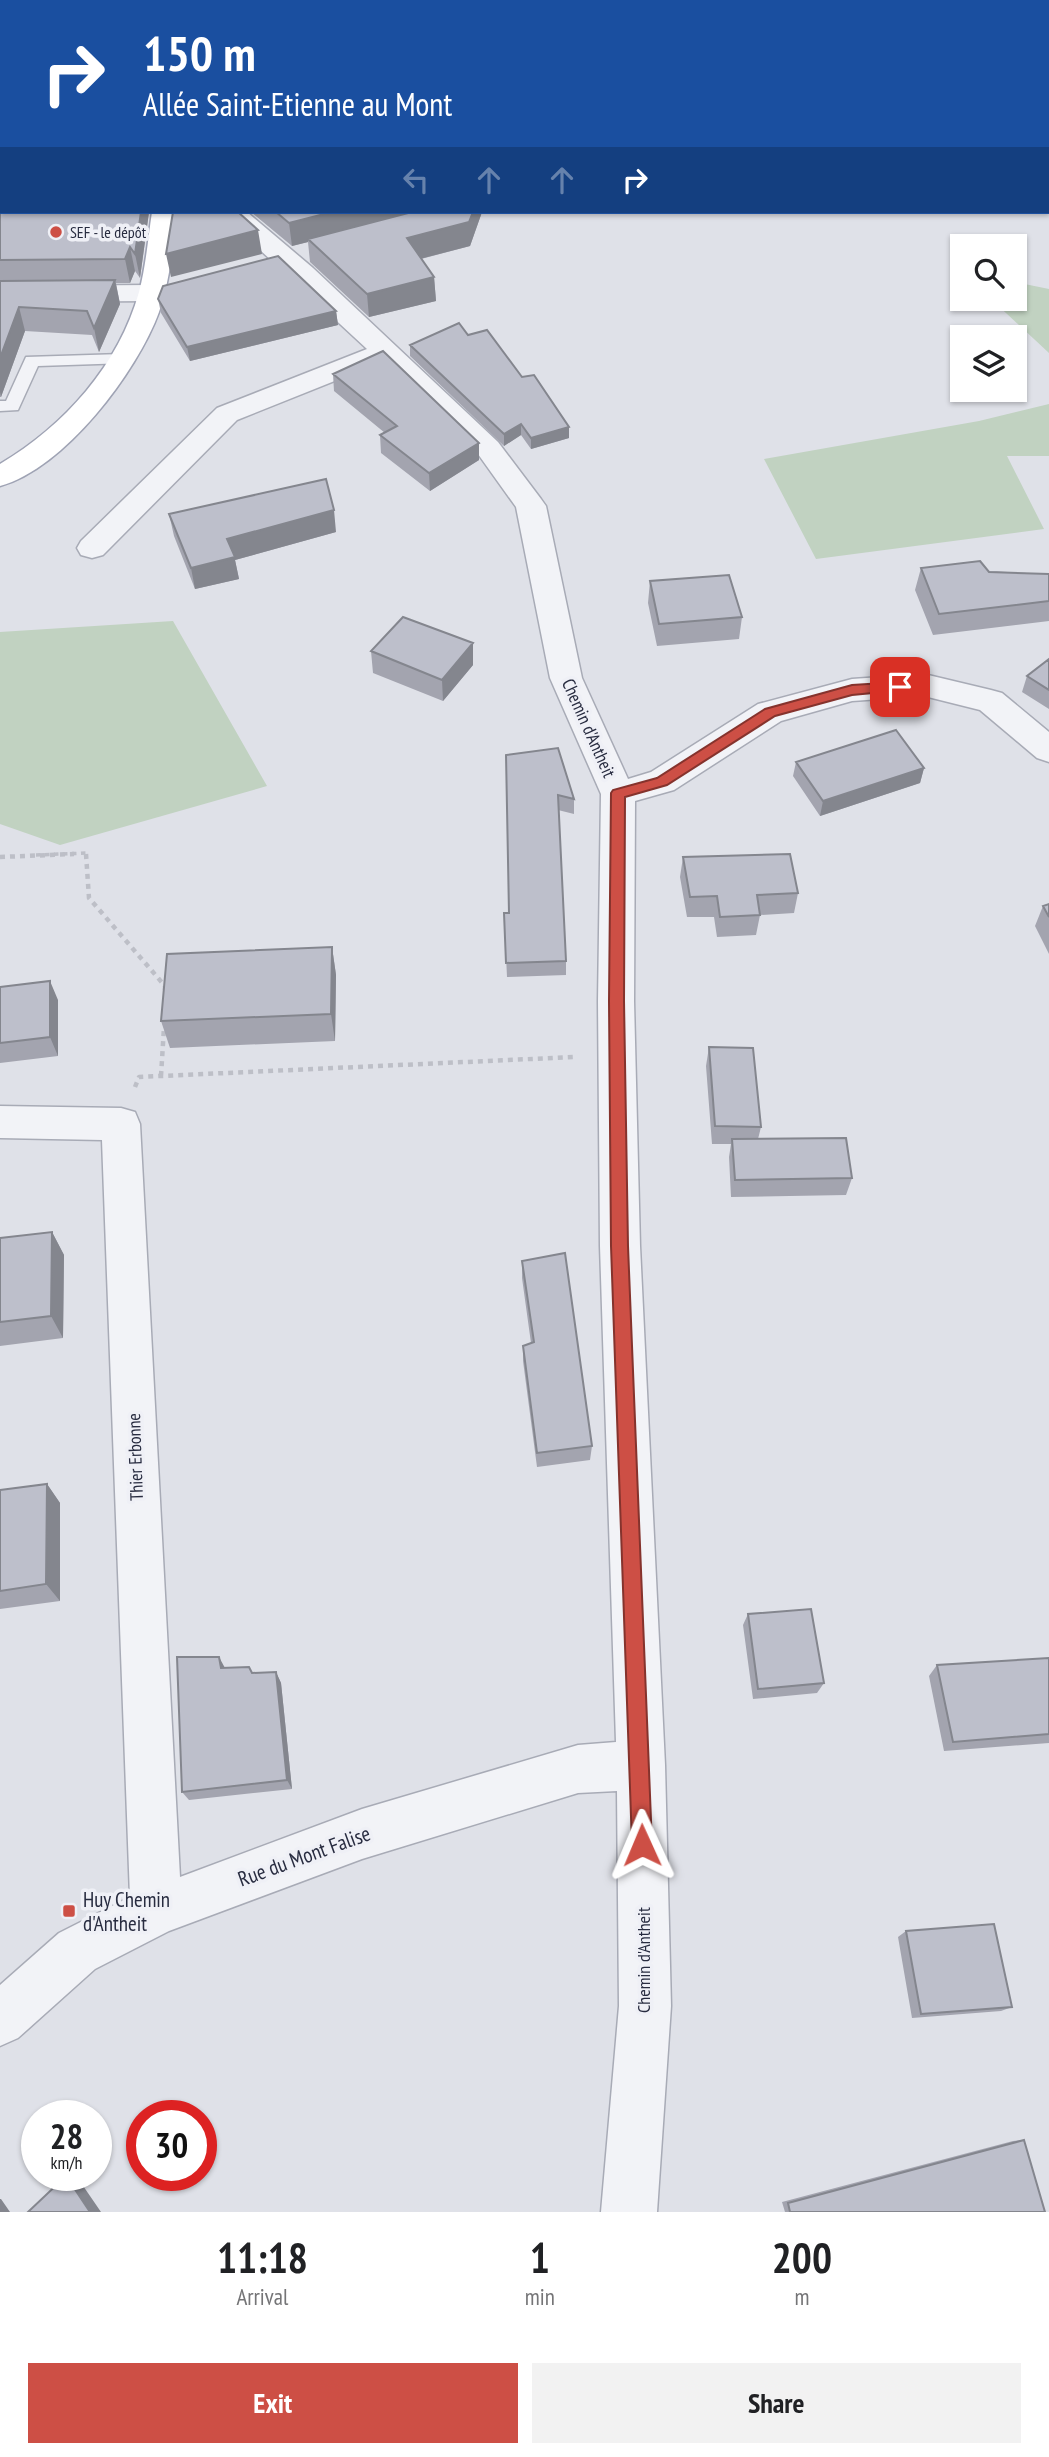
<!DOCTYPE html>
<html lang="en">
<head>
<meta charset="utf-8">
<style>
  body { margin:0; font-family:"PT Sans Narrow",sans-serif; background:#f2f2f2; color:#202124; height:100vh; display:flex; flex-direction:column; font-size:26px; white-space:nowrap }
  * { box-sizing:border-box; margin:0 }
  p { font-size:23px; color:#757577 }
  .icon { flex:none; width:38px; height:38px; fill:none; stroke:currentColor; stroke-width:2; stroke-linecap:round; stroke-linejoin:round }
  .map { position:relative; height:2212px; overflow:hidden }
  .sheet { display:flex; flex-direction:column; background:#fff; flex:1 }
  .sheet>* { flex:none }
  .guide { position:absolute; left:0px; top:0px; width:1050px; height:214px; box-shadow:0 2px 5px #0004; background:#1a4fa0; color:#fff; overflow:hidden }
  .controls { position:absolute; left:950px; top:234px; display:grid; gap:14px }
  .controls a { display:grid; place-items:center; width:77px; height:77px; border-radius:0px; background:#fff; box-shadow:0 2px 5px #0004; font-size:35px }
  .speed { position:absolute; left:21px; top:2100px; display:flex; gap:14px; font-size:35px; font-weight:700; text-align:center }
  .speed>* { display:grid; place-content:center; width:91px; height:91px; border-radius:50%; background:#fff; box-shadow:0 2px 5px #0004; line-height:1 }
  .speed small { font-size:18px; font-weight:400 }
  .speed .limit { border:10px solid #d22; background:#fff; color:#111 }
  .pin { position:absolute; display:grid; place-items:center; width:60px; height:60px; color:#fff; margin:-30px; border-radius:14px; box-shadow:0 4px 10px #0006 }
  .me { position:absolute; width:77px; margin:-38px; rotate:359deg; stroke-linejoin:round; filter:drop-shadow(0 0 5px #0008) }
  .turn { display:flex; align-items:center; gap:24px; height:147px; padding:0 28px; font-size:32px }
  .turn .icon { width:91px; height:91px; stroke-width:2.5 }
  .turn b { display:block; font-size:49px; line-height:60px }
  .lanes { display:flex; align-items:center; height:66px; padding:0 28px; background:#0003; justify-content:center; gap:35px; direction:ltr }
  .lanes .off { opacity:.35 }
  .eta { display:flex; justify-content:space-evenly; align-items:center; height:119px; text-align:center }
  .eta b { font-size:42px; font-weight:700; line-height:49px }
  .button { display:flex; gap:14px; margin-top:auto; padding:14px 28px }
  .button a { flex:1; height:80px; border-radius:0px; background:#cd4f45; color:#fff; font-size:28px; font-weight:700; line-height:80px; text-align:center }
  .button a+a { background:#f2f2f2; color:#202124 }
  .map>svg:first-child { display:block }
  .green { fill:#c1d2c1 }
  .lines { fill:none; stroke-linecap:round; stroke-linejoin:round }
  .service-casing { stroke:#a8abb6; stroke-width:3 }
  .minor-casing { stroke:#a8abb6; stroke-width:3 }
  .tertiary-casing { stroke:#a8abb6; stroke-width:3 }
  .primary-casing { stroke:#9fa3b4; stroke-width:3 }
  .path-far1 { stroke:#bdbfc7; stroke-width:3.5; stroke-dasharray:4.5 4.5; stroke-linecap:butt }
  .path { stroke:#bdbfc7; stroke-width:4.5; stroke-dasharray:5 5; stroke-linecap:butt }
  .service { fill:#f2f3f7; fill-rule:evenodd }
  .minor { fill:#f2f3f7; fill-rule:evenodd }
  .tertiary { fill:#f2f3f7; fill-rule:evenodd }
  .primary { fill:#fff; fill-rule:evenodd }
  .wall { fill:#a3a4af }
  .shaded-wall { fill:#84868e }
  .building { fill:#bdbfcb; stroke:#84868e; stroke-width:2 }
  .route { fill:#cd4f45; stroke:#85332d; stroke-width:2 }
  .poi-dot { fill:#cd4f45; stroke:#eff0f6; stroke-width:2.5 }
  .labels { text-anchor:middle; dominant-baseline:central; stroke-width:7; stroke-linejoin:round; paint-order:stroke }
  .far-poi-label { font-size:16px; fill:#282c40; stroke:#eff0f6; text-anchor:start }
  .street-label { font-size:18px; fill:#282c40; stroke:#eff0f6 }
  .near-street-label { font-size:21px; fill:#282c40; stroke:#eff0f6 }
  .near-poi-label { font-size:21px; fill:#282c40; stroke:#eff0f6; text-anchor:start }
</style>
</head>
<body>
<div class="map">
<svg width="1049" height="2212" viewBox="0 0 1049 2212">
  <rect width="100%" height="100%" fill="#dfe1e8"/>
  <!-- green -->
  <path class="green" d="M1015,282L1049,289V353L991,299H1015Z
    M1049,404V456H1007L1044,529L816,559L764,459L979,421Z
    M173,621L267,786L60,845L0,824V632Z"/>
  <g class="lines">
    <defs>
      <path id="service" d="M122,354L128,355L131,359L128,363L38,366L18,410L0,411V401H6L26,357Z"/>
      <path id="minor" d="M109,0H132L133,2H110Z
        M219,212H247L313,268L498,442L541,499L546,506L582,678L628,779L651,772L758,704L852,679L924,674L991,690L1002,693L1049,732V762L1037,758L980,710L924,696L852,701L781,721L674,790L635,801L634,1001L640,1246L665,1765L671,2006L657,2212H601L619,2006L617,1791L578,1793L362,1859L169,1931L95,1969L18,2038L0,2046V1985L59,1933L130,1897L102,1140L0,1138V1106L121,1108L135,1112L140,1124L180,1877L362,1809L578,1745L616,1742L600,1246L598,1001L601,794L550,678L516,507L478,454L382,362L237,420L103,555L92,558L81,555L77,548L81,541L217,408L367,349Z"/>
      <path id="tertiary" d="M152,285L161,287L165,293L161,299L152,301L0,302V286Z"/>
      <path id="primary" d="M147,0H169L170,2H148Z
        M152,212H178C173,245 170,280 159,312C137,372 64,469 0,486V464C64,426 119,365 139,292C146,266 148,238 152,212Z"/>
    </defs>
    <!-- service casing -->
    <use href="#service" class="service-casing"/>
    <!-- minor casing -->
    <use href="#minor" class="minor-casing"/>
    <!-- tertiary casing -->
    <use href="#tertiary" class="tertiary-casing"/>
    <!-- primary casing -->
    <use href="#primary" class="primary-casing"/>
    <!-- path-far1 -->
    <path class="path-far1" d="M36,855L86,853V855"/>
    <!-- path -->
    <path class="path" d="M86,854L89,898L165,986V990
      M0,857L74,854
      M161,1076L164,1027
      M135,1087L139,1077L574,1057"/>
    <!-- service -->
    <use href="#service" class="service"/>
    <!-- minor -->
    <use href="#minor" class="minor"/>
    <!-- tertiary -->
    <use href="#tertiary" class="tertiary"/>
    <!-- primary -->
    <use href="#primary" class="primary"/>
  </g>
  <!-- wall -->
  <path class="wall" d="M200,0H723L722,2H690L679,0Z
    M1048,2L1049,4L1048,132Z
    M0,159L2,212H149L140,278L135,271L130,283H116L120,304L99,352L92,335L25,331L1,397H0Z
    M251,212H482L470,246L421,259L434,277L436,301L369,317L310,262L308,242L292,246Z
    M158,299L336,311L338,325L190,361L161,313Z
    M468,335L522,377L569,438L531,449L521,435L504,446L410,356V345Z
    M333,374L479,460L430,491L381,453L380,435L385,433L334,391Z
    M169,514L336,532L235,560L239,579L195,589L174,536Z
    M921,568L1049,574V621L933,635L915,590Z
    M650,581L742,617L739,639L657,646L648,603Z
    M473,643V665L443,701L373,673L371,651Z
    M1049,659V709L1022,692L1027,676Z
    M506,755L574,799V814L558,810L566,961V975L507,977L504,913H509Z
    M796,762L924,768L920,783L820,816L793,776Z
    M683,857L798,893L794,913L760,915L756,935L717,937L714,917H687L680,877Z
    M1049,904V954L1035,926L1043,906Z
    M332,947L336,975L335,1041L170,1048L161,1021Z
    M0,987L58,1000V1056L0,1063Z
    M709,1047L761,1127L758,1139L852,1178L846,1195L731,1197L729,1157L731,1144H712L706,1066Z
    M52,1232L64,1255L63,1338L0,1346V1238Z
    M522,1261L592,1446L590,1460L537,1467L523,1361V1346L531,1343L522,1278Z
    M47,1484L60,1503V1601L0,1609V1490Z
    M748,1614L824,1683L817,1693L753,1699L743,1625Z
    M1049,1658V1743L944,1751L929,1676L937,1665Z
    M225,1668L252,1673L276,1672L281,1683L292,1789L189,1800L182,1792Z
    M906,1931L1012,2007L1001,2011L912,2018L898,1937Z
    M1024,2140L1045,2212H785L782,2202L1013,2141Z"/>
  <!-- shaded-wall -->
  <path class="shaded-wall" d="M469,0H513V2H466Z
    M141,212H149L140,278L135,254Z
    M332,212H425L308,239V242L292,246L289,223Z
    M473,212H482L470,246L408,262L407,238Z
    M258,230L262,254L171,277L166,254Z
    M130,247L135,271L130,283L125,259Z
    M434,277L436,301L369,317L367,294Z
    M115,280L120,304L99,352L94,328Z
    M19,307L25,331L1,397L0,392V358Z
    M336,311L338,325L190,361L187,347Z
    M521,424V435L504,446V434Z
    M569,427V438L531,449V438Z
    M479,443V460L430,491L429,473Z
    M334,510L336,532L235,560L239,579L195,589L191,568L227,539Z
    M473,643V665L443,701L442,680Z
    M924,768L920,783L820,816L823,801Z
    M332,947L336,975L335,1041L331,1014Z
    M50,981L58,1000V1056L50,1037Z
    M52,1232L64,1255L63,1338L51,1316Z
    M47,1484L60,1503V1601L46,1584Z
    M219,1657L225,1668L228,1679L221,1668Z
    M276,1672L281,1683L292,1789L287,1780Z
    M66,2176L77,2177L101,2212H90Z
    M0,2199H1L10,2212H0Z"/>
  <!-- building -->
  <path class="building" d="M200,0H469L466,2H199Z
    M506,0H676L675,2H505Z
    M853,0H1049V74L1048,2H852Z
    M1048,84L1049,85L1048,119Z
    M0,159H2V212H141L135,254L130,247L125,259L0,260Z
    M173,212H238L258,230L166,254Z
    M276,212H332L289,223Z
    M412,212H473L469,222L407,238L434,277L367,294L308,239Z
    M278,256L336,311L187,347L158,299L163,286Z
    M115,280L94,328L87,311L19,307L0,358V281Z
    M459,323L468,335L487,330L522,377L534,375L569,427L531,438L521,424L504,434L410,345Z
    M383,351L479,443L429,473L380,435L397,426L333,374Z
    M326,479L334,510L227,539L235,557L191,568L169,514Z
    M980,561L989,572L1049,574V601L939,614L921,568Z
    M729,575L742,617L659,624L650,581Z
    M403,617L473,643L442,680L371,651Z
    M1049,659V690L1027,676Z
    M896,730L924,768L823,801L796,762Z
    M558,748L574,799L558,795L566,961L506,963L504,913H509L506,755Z
    M790,854L798,893L757,895L760,915L720,917L717,896L690,897L683,857Z
    M1049,904V917L1043,906Z
    M332,947L331,1014L161,1021L167,954Z
    M50,981V1037L0,1043V987Z
    M709,1047L753,1048L761,1127L715,1126Z
    M846,1138L852,1178L735,1180L732,1139Z
    M52,1232L51,1316L0,1322V1238Z
    M565,1253L592,1446L537,1453L523,1346L534,1342L522,1261Z
    M47,1484L46,1584L0,1591V1490Z
    M811,1609L824,1683L758,1689L748,1614Z
    M177,1657H219L221,1668L249,1667L252,1673L276,1672L287,1780L182,1792Z
    M1049,1658V1734L953,1742L937,1665Z
    M994,1924L1012,2007L921,2014L906,1931Z
    M1024,2140L1045,2212H790L788,2203Z
    M66,2176L90,2212H28Z"/>
  <!-- route -->
  <path class="route" d="M900,682L904,684V690L852,695L775,716L667,785L625,797L624,1001L628,1246L652,1845L649,1853L642,1856L635,1853L632,1845L611,1246L609,1001L611,793L613,790L657,778L765,709L852,685Z"/>
  <!-- markers -->
  <g class="poi-dot">
    <circle cx="56" cy="232" r="7"/>
    <rect x="62" y="1904" width="14" height="14" rx="3.5"/>
  </g>
  <g class="labels">
    <!-- far-poi labels -->
    <g class="far-poi-label">
      <text x="70" y="232">SEF - le dépôt</text>
    </g>
    <!-- street labels -->
    <g class="street-label">
      <text transform="translate(589 728) rotate(66)">Chemin d'Antheit</text>
      <text transform="translate(135 1457) rotate(-92)">Thier Erbonne</text>
      <text transform="translate(643 1960) rotate(-90)">Chemin d'Antheit</text>
    </g>
    <!-- near-street labels -->
    <g class="near-street-label">
      <text transform="translate(304 1856) rotate(-20)">Rue du Mont Falise</text>
    </g>
    <!-- near-poi labels -->
    <g class="near-poi-label">
      <text x="83" y="1899">Huy Chemin<tspan x="83" dy="24">d'Antheit</tspan></text>
    </g>
  </g>
</svg>
<div class="controls">
<a><svg class="icon" aria-label="search" viewBox="0 0 24 24"><circle cx="10" cy="10" r="6"/><path d="M15 15l6 6"/></svg></a>
<a><svg class="icon" aria-label="layers" viewBox="0 0 24 24"><path d="M12 4l9 5-9 5-9-5zM3 14l9 5 9-5"/></svg></a>
</div>
<div class="speed"><div>28<small>km/h</small></div><div class="limit">30</div></div>
<div class="pin" style="left:900px;top:687px;background:#d93025"><svg class="icon" aria-label="arrive" viewBox="0 0 24 24"><path d="M6 21V4h12l-3 4 3 4H6"/></svg></div>
<svg class="me" style="left:642px;top:1845px" viewBox="-20 -20 40 40"><path d="M0-17L14 15 0 8-14 15z" fill="#cd4f45" stroke="#fff" stroke-width="4"/></svg>
<div class="guide">
<div class="turn"><svg class="icon" aria-label="right" viewBox="0 0 24 24"><path d="M7 20v-9h11M14 6l5 5-5 5"/></svg><div><b>150 m</b>Allée Saint-Etienne au Mont</div></div>
<div class="lanes"><svg class="icon off" aria-label="left" viewBox="0 0 24 24"><path d="M17 20v-9H6M10 6l-5 5 5 5"/></svg><svg class="icon off" aria-label="ahead" viewBox="0 0 24 24"><path d="M12 20V5M6 11l6-6 6 6"/></svg><svg class="icon off" aria-label="ahead" viewBox="0 0 24 24"><path d="M12 20V5M6 11l6-6 6 6"/></svg><svg class="icon" aria-label="right" viewBox="0 0 24 24"><path d="M7 20v-9h11M14 6l5 5-5 5"/></svg></div>
</div>
</div>
<section class="sheet">
<div class="eta">
<div><b>11:18</b><p>Arrival</p></div>
<div><b>1</b><p>min</p></div>
<div><b>200</b><p>m</p></div>
</div>
<div class="button"><a>Exit</a><a>Share</a></div>
</section>
</body>
</html>
